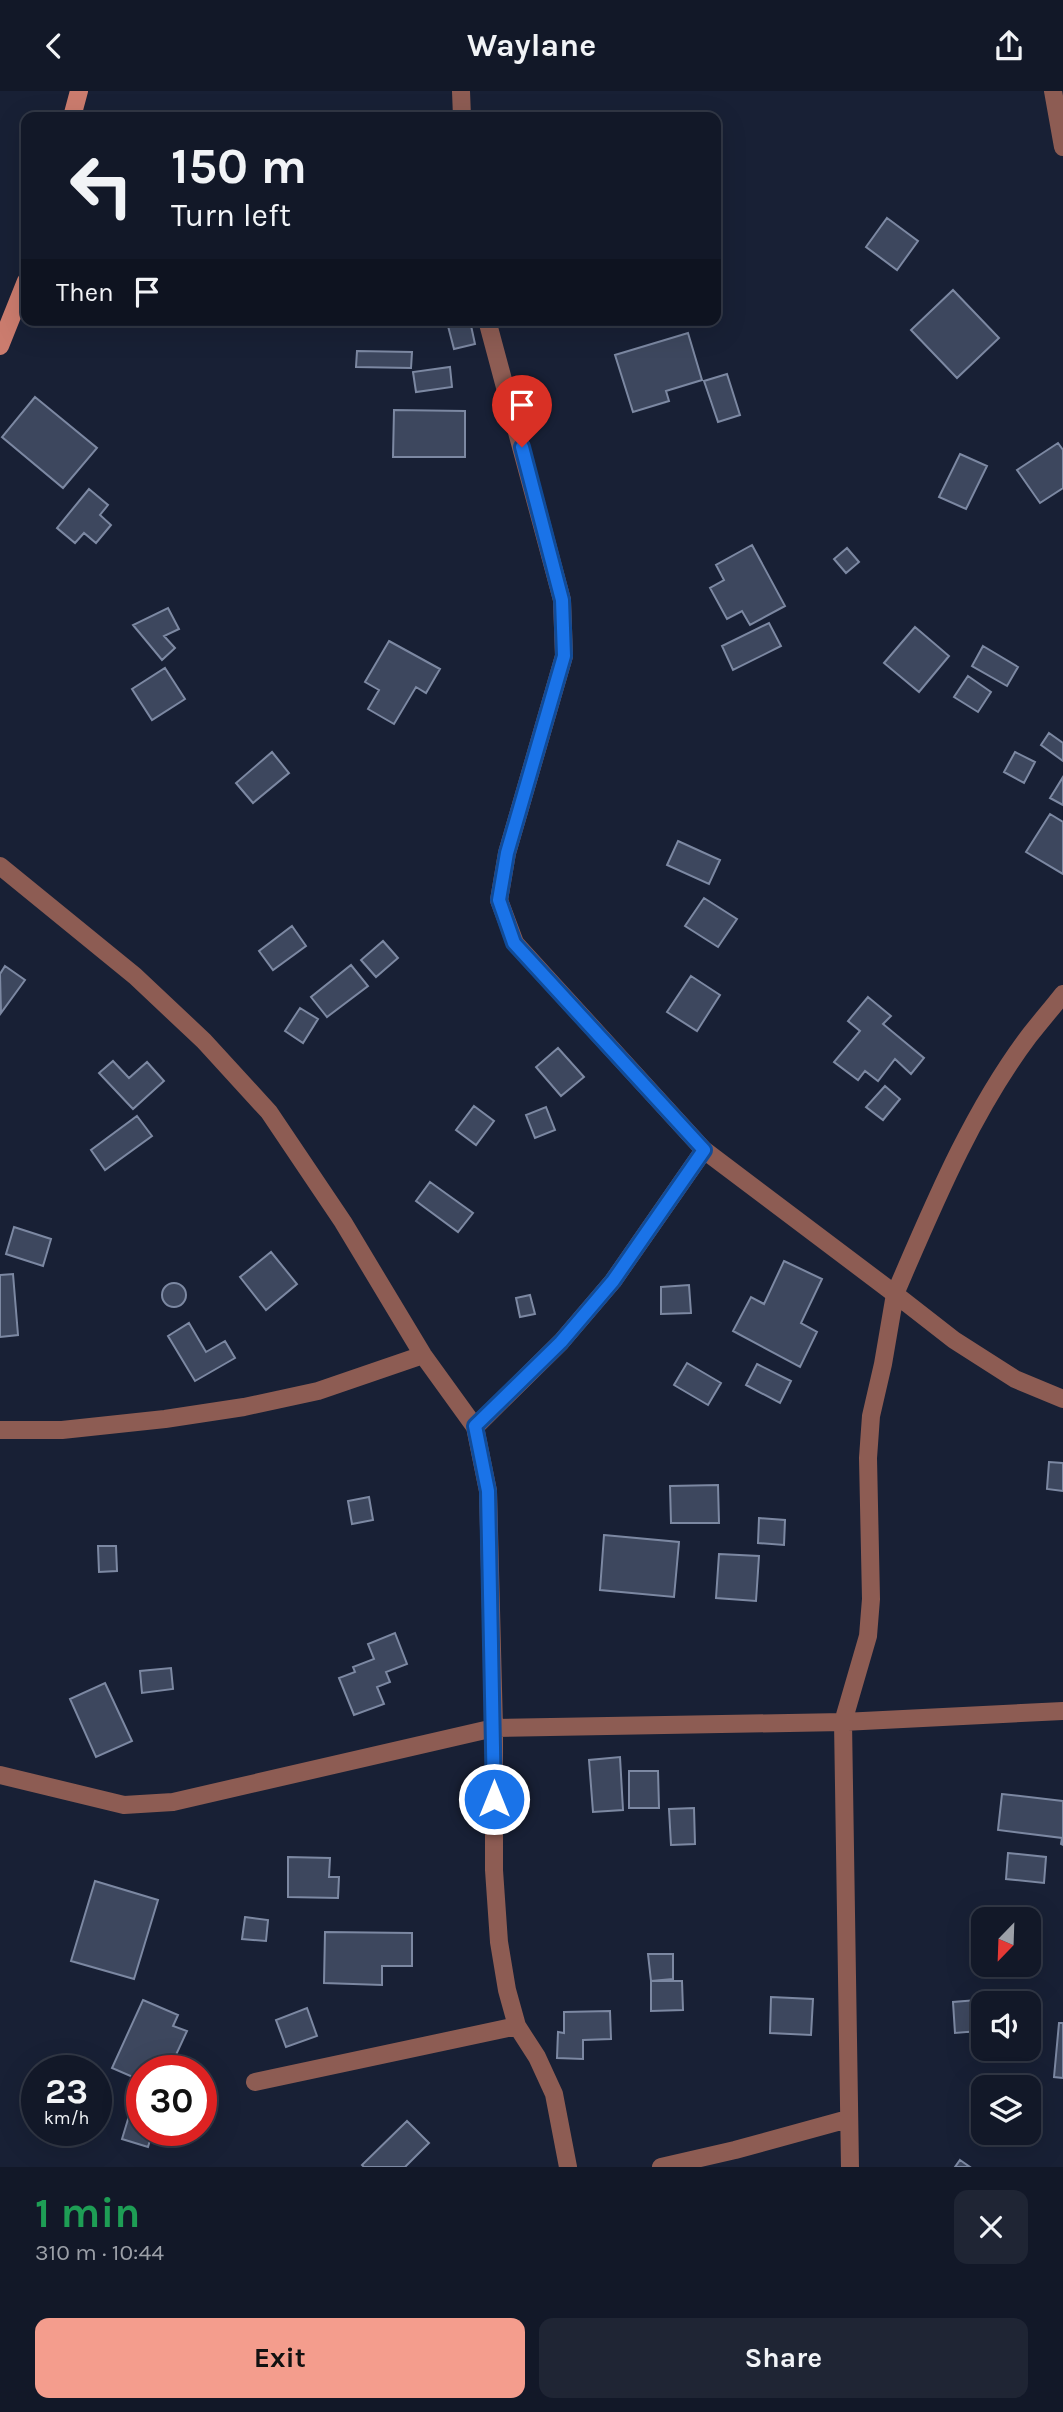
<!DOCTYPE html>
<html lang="en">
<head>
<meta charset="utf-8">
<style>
  body { margin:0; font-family:Karla,sans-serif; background:#1f2534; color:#f1f3f6; height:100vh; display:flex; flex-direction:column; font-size:26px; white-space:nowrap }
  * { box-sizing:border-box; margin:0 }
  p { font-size:23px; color:#9ca0a8 }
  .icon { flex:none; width:38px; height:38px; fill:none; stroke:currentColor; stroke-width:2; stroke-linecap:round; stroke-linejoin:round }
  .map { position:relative; height:2076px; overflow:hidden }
  .sheet { display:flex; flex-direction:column; background:#121828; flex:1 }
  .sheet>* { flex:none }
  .guide { position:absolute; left:21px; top:21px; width:700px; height:214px; border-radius:14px; box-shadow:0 7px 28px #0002,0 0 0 2px #313745; background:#121828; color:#f1f3f6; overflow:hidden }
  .needle { width:46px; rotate:203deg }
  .tools { position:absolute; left:971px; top:1816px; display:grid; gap:14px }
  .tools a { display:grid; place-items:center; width:70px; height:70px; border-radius:14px; background:#121828; box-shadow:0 7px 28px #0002,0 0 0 2px #313745; font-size:35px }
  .speed { position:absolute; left:21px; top:1964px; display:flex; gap:14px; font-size:35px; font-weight:700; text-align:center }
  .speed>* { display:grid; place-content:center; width:91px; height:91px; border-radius:50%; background:#121828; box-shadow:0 7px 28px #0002,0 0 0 2px #313745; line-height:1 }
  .speed small { font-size:18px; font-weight:400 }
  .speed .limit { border:10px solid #d22; background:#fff; color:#111 }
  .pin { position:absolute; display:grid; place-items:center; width:60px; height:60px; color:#fff; margin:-72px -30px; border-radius:50% 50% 50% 0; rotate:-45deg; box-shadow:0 0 7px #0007 }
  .pin .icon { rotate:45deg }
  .me { position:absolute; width:77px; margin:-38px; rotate:0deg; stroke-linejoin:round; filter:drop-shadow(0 0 5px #0008) }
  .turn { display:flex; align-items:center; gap:24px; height:147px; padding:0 35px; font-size:32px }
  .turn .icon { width:91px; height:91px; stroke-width:2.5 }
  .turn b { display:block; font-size:49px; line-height:60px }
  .then { display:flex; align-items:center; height:66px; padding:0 35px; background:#0003; gap:14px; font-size:26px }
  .round { display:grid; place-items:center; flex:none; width:74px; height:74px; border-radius:14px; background:#1f2534 }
  .headline { display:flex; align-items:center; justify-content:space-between; height:119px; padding:0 35px }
  h1 { font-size:42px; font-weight:700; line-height:52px; color:#1e9e55 }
  .action { display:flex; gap:14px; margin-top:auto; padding:14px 35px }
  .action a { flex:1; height:80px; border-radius:14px; background:#f49d8d; color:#111; font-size:28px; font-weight:700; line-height:80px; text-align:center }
  .action a+a { background:#1f2534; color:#f1f3f6 }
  header { display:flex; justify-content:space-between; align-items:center; height:91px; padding:0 35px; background:#121828; font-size:32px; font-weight:700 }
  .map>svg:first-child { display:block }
  .building { fill:#3d475e; stroke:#7c88a2; stroke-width:2 }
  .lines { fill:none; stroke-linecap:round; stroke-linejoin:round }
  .street { stroke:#8d5c53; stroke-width:18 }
  .secondary { stroke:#cb7c6e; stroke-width:18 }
  .route-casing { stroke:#114b97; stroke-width:18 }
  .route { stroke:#1a73e8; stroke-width:12 }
</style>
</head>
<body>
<header><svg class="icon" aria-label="back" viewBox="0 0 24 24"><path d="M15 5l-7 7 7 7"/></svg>Waylane<svg class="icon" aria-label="share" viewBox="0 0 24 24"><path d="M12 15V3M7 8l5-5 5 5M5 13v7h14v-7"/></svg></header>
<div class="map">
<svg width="1063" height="2076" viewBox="0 0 1063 2076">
  <rect width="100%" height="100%" fill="#182035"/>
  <!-- building -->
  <path class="building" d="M887,127L918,150L897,179L866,156Z
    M953,199L999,247L957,287L911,239Z
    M470,230L475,253L454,258L448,235Z
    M688,242L702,289L666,300L669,310L633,321L615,264Z
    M357,260L412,261L411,277L356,276Z
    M450,276L452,296L416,301L413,281Z
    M727,283L740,324L718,331L704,290Z
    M35,306L97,357L63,397L2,346Z
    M394,319L465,320V366H393Z
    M1058,352L1063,359V397L1040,412L1017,379Z
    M960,363L987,375L966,418L939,406Z
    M89,398L108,414L100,424L111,434L96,452L84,442L75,452L57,437Z
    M752,454L785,515L750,534L742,520L727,528L710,497L724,489L716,474Z
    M847,457L859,471L846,482L834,468Z
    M168,517L179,538L164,545L175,557L162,569L133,534Z
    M769,532L781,555L733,579L722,555Z
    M915,536L949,565L919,601L884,572Z
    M389,550L440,578L426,602L416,596L394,633L368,618L379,599L365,591Z
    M983,555L1018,576L1007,595L972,575Z
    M165,577L185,608L152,629L132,598Z
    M968,585L991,601L978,621L954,606Z
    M1049,642L1063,652V670L1041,654Z
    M272,661L289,682L253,712L236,692Z
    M1015,661L1035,671L1024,692L1004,681Z
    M1063,686V714L1050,707Z
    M1050,723L1063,731V783L1026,761Z
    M678,750L720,769L709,793L667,774Z
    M704,807L737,828L718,856L685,835Z
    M292,835L306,855L273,879L259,860Z
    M383,850L398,867L376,886L361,869Z
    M351,874L368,895L327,926L311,906Z
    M5,875L25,889L1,922L0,883Z
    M691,885L720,904L697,940L667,921Z
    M868,906L891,925L883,933L924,967L911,983L895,968L878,990L865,980L858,989L834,971L860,940L848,930Z
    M300,917L318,928L303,952L285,940Z
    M558,957L584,986L561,1005L536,976Z
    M113,970L129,987L147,971L164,990L133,1018L99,982Z
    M885,995L900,1008L883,1029L866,1016Z
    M474,1015L494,1030L476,1054L456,1039Z
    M546,1016L555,1039L535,1047L526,1024Z
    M137,1025L152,1045L105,1079L91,1059Z
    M430,1091L473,1122L458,1141L416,1110Z
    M14,1136L51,1148L43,1175L6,1163Z
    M271,1161L297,1193L266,1219L240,1186Z
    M784,1170L822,1188L801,1232L817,1241L800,1276L733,1240L751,1206L764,1213Z
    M13,1183L18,1244L0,1246V1184Z
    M162 1204a12 12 0 1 1 24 0a12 12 0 1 1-24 0Z
    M689,1194L691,1222L661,1223V1196Z
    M530,1204L535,1223L520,1226L516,1207Z
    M189,1232L206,1261L225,1250L235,1267L195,1290L168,1245Z
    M687,1272L721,1292L708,1314L674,1294Z
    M757,1273L791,1290L780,1312L746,1294Z
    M1049,1371L1063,1372V1400L1047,1398Z
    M718,1394L719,1432H671L670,1395Z
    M369,1406L373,1429L352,1433L348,1410Z
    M759,1427L785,1429L784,1454L758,1452Z
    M604,1444L679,1451L674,1506L600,1499Z
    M98,1455H116L117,1480L99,1481Z
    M719,1463L759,1465L756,1510L716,1507Z
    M395,1542L407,1573L386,1581L390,1591L377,1596L384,1613L354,1624L339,1587L355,1581L353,1576L374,1568L368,1553Z
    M171,1577L173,1598L142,1602L140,1580Z
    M105,1592L132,1650L96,1666L70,1608Z
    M620,1666L623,1719L593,1721L589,1669Z
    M629,1680H658L659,1717H629Z
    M1002,1703L1063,1710V1754L1061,1753L1062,1747L998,1739Z
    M694,1717L695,1753L671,1754L669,1718Z
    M1008,1762L1046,1766L1044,1792L1006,1788Z
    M288,1766L330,1767L329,1786H339L338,1807L288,1806Z
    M95,1790L158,1809L134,1888L71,1870Z
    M245,1826L268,1829L266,1850L242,1848Z
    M325,1841L412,1842V1875H382V1894L324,1892Z
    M648,1863H673V1888L651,1890Z
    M651,1890H682L683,1919L651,1920Z
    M771,1906L813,1908L811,1944L770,1942Z
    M143,1909L178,1924L173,1935L187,1940L169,1979H142V1990L112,1977Z
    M977,1909L979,1940L955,1942L953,1911Z
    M307,1917L317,1945L286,1956L276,1929Z
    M610,1920L611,1948L583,1949V1968L557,1967L558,1941L564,1942V1921Z
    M1059,1932H1063V1987L1054,1986Z
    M132,2015L142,2018V2039H153L148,2056L122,2048Z
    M407,2030L429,2052L405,2076H364L362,2074Z
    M960,2069L970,2076H955Z"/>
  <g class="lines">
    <!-- street -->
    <path class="street" d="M461,0L462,26
      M1053,0L1063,56
      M487,229L562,509L564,565L507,762L499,809L515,852L704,1059L895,1203L883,1273L871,1325L868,1367L871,1508L868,1545L843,1631L850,2076
      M0,775L135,885L204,950L269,1021L343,1131L423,1264L475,1336L488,1400L494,1637L843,1631L1063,1620
      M1063,903C1052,917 1040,931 1029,945C971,1022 933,1115 895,1203L954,1249L1015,1288L1063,1308
      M475,1336L561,1251L613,1190L704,1059
      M0,1339H62L165,1328L244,1316L318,1300L423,1264
      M0,1684L124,1714L173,1711L494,1637V1779L499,1851L507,1899L517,1935L537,1966L554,2003L568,2076
      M255,1991L517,1935
      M661,2076L735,2059L848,2028"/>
    <!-- secondary -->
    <path class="secondary" d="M72,26L79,0
      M0,255L26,190"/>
  </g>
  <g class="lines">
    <defs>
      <path id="route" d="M494,1708L488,1400L475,1335L561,1251L613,1190L704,1059L514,852L499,809L507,762L564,565L562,509L522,356"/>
    </defs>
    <!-- route casing -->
    <use href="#route" class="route-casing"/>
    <!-- route -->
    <use href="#route" class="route"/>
  </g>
</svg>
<div class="tools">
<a><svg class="needle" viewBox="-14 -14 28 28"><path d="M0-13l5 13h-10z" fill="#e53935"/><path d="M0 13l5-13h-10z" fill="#9ca0a8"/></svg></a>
<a><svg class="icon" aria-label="sound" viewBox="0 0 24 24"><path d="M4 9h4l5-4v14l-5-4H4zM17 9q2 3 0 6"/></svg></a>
<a><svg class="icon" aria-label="layers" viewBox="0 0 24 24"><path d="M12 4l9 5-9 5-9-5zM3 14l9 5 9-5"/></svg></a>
</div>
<div class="speed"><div>23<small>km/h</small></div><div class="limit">30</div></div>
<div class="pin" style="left:522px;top:356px;background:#d93025"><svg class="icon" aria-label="arrive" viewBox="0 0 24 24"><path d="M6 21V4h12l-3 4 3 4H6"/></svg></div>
<svg class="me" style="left:494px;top:1708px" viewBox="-20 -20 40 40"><circle r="17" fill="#1a73e8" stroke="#fff" stroke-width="3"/><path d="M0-11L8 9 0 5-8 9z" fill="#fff"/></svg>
<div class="guide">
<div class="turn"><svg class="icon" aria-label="left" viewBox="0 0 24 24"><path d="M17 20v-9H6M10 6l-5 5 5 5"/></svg><div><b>150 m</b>Turn left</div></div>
<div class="then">Then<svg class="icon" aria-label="arrive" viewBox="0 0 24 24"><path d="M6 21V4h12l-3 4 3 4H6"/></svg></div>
</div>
</div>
<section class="sheet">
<div class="headline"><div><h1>1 min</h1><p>310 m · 10:44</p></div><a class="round"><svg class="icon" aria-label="close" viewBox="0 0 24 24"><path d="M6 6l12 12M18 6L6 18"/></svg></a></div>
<div class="action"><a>Exit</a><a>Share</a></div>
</section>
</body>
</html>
